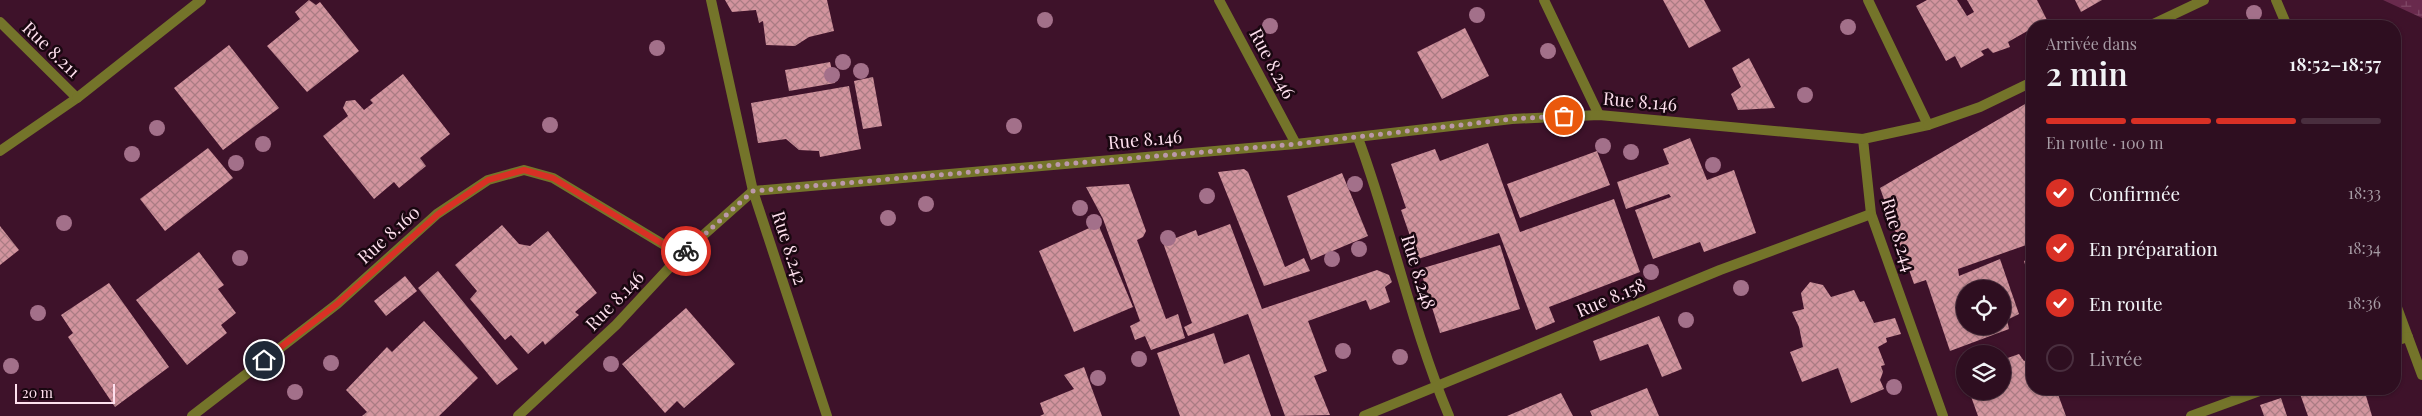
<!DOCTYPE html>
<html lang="fr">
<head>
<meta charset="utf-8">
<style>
  :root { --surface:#2e0e20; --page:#3a1c2d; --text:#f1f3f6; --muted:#a79ca5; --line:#492e3e; --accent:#d93025 }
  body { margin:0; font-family:"Playfair Display",serif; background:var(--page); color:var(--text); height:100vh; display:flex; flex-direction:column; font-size:19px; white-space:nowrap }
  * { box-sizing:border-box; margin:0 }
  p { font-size:16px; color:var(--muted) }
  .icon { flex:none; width:28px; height:28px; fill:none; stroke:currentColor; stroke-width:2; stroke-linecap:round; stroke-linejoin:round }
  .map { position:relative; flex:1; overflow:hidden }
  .drawer { position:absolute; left:2026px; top:20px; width:375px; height:375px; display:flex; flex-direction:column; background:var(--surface); border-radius:20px; box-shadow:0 1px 4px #0004,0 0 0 1px var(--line) }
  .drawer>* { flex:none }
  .fabs { position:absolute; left:1956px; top:280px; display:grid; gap:10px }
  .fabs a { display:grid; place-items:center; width:55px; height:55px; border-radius:50%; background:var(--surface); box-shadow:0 1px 4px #0004,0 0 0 1px var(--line); font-size:25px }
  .scale { position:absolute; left:15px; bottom:12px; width:100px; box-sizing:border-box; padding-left:5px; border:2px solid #fee0ee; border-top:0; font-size:14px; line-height:18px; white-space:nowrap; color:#fee0ee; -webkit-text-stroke:4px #190710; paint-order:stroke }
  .pin { position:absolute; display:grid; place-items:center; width:42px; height:42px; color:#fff; margin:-21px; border:2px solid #fff; border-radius:50%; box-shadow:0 1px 5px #0007 }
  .courier { position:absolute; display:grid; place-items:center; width:50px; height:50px; margin:-25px; border:4px solid #d93025; border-radius:50%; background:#fff; color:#222; box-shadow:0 1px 6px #0007 }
  .overview em { font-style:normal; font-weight:600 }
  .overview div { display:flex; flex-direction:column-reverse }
  .overview { display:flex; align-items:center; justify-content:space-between; height:85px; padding:0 20px }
  h1 { font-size:32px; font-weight:600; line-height:38px }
  .bar { display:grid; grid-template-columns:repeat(4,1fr); gap:8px 5px; align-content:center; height:60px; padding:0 20px }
  .bar i { height:6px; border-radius:4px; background:var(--line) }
  .bar .active { background:var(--accent) }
  .bar p { grid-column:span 4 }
  ol { padding:0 20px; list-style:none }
  li { display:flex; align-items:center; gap:15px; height:55px }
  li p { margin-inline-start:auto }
  li .icon { padding:5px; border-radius:50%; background:var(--accent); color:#fff; stroke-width:4 }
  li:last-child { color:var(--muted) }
  li i { width:28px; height:28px; border:2px solid var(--line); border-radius:50% }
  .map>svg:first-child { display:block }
  .wetland { fill:url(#wetland-marsh) }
  .building { fill:url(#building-cross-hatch); fill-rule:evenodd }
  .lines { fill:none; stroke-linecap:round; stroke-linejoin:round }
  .street { stroke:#74742a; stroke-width:10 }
  .tree { fill:#a3708a }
  .done { stroke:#bb98a9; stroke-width:5; stroke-dasharray:0 9 }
  .route { stroke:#d93025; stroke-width:6 }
  .labels { text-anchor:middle; stroke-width:5; stroke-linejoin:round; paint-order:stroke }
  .street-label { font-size:18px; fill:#fee0ee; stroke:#190710 }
</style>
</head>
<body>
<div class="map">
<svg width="2422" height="416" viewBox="0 0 2422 416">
  <defs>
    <pattern id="wetland-marsh" width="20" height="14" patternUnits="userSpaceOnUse" patternTransform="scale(1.25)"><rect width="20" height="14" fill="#692a4d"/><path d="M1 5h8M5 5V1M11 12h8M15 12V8" fill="none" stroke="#804967"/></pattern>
    <pattern id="building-cross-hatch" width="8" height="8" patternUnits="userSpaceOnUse" patternTransform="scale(1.25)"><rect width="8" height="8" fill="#d2949e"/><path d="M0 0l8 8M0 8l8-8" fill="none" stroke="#aa7c84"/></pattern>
  </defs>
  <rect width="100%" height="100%" fill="#3e122a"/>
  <path class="wetland" d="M2383,0H2422V18Z"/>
  <g class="building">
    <path d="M309,0L316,5L320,2L359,51L307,92L267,46L300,19L295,12Z"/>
    <path d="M725,0H827L834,31L809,37L795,46L766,45L763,21L759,23L756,10L732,12Z"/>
    <path d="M1663,0H1704L1721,31L1689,48Z"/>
    <path d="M1927,0H1957L1967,16L1974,12L1967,0H2037L2047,20L2008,42L2010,47L1993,53L1988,48L1981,51L1984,55L1961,68L1955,56L1946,61L1916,6Z"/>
    <path d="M2075,0H2102L2081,12Z"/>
    <path d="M1465,28L1489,76L1442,99L1417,52Z"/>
    <path d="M229,45L279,108L223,150L174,88Z"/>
    <path d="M1749,58L1775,108L1738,110L1731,94L1741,87L1732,68Z"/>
    <path d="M830,62L835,83L789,91L785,70Z"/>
    <path d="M403,74L450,134L420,158L426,166L399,188L394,182L374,199L323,136L348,116L343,108L346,101L355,100L364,110L373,103L370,100Z"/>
    <path d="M873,77L882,126L863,129L854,81Z"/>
    <path d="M849,86L861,149L820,157L819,151L799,150L786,139L758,143L751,103Z"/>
    <path d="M2032,100V243L1958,269L1959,276L2000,259L2019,314L2007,320L2009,329L1950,351L1926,280L1914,284L1880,188ZM1965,289H2002V326H1965Z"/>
    <path d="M1690,138L1707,180L1734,170L1756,233L1704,252L1700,242L1653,259L1635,210L1671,197L1669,194L1626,209L1617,182L1669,164L1663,149Z"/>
    <path d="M1488,143L1520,232L1614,199L1640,272L1549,307L1555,322L1536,330L1499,233L1418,259L1401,210L1406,208L1391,164L1435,149L1440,161Z"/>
    <path d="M208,148L233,178L165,231L140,199Z"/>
    <path d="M1597,151L1610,185L1520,218L1507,184Z"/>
    <path d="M1244,169L1248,172L1285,267L1304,258L1310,271L1264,286L1218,172Z"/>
    <path d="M1342,173L1368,236L1311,260L1287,196Z"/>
    <path d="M1129,184L1146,231L1143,237L1137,240L1166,319L1178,314L1185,338L1151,350L1145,336L1135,340L1130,326L1140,321L1103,219L1086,187Z"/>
    <path d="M1098,224L1133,307L1074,332L1039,251Z"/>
    <path d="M1230,224L1262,309L1377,270L1389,275L1392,282L1385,287L1390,302L1370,310L1366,300L1308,321L1327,371L1314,376L1330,415L1285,416L1248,314L1188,336L1184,327L1192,323L1163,243L1196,230L1198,236Z"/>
    <path d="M502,225L519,244L530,246L548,231L597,293L575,312L579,315L545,345L543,341L528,354L511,335L505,340L470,299L477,291L455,265Z"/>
    <path d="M0,226L19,250L0,265Z"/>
    <path d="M1500,245L1520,309L1440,333L1420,269Z"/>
    <path d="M199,252L224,285L218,289L236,313L221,325L227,333L187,365L136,300Z"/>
    <path d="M2032,258V288L2024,261Z"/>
    <path d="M438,271L518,369L497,385L418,288Z"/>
    <path d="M405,276L417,291L386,316L374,301Z"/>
    <path d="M1810,282L1823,285L1831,297L1854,290L1860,302L1864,301L1874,323L1895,318L1901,334L1886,338L1887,342L1878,347L1885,365L1881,366L1883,372L1880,380L1884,389L1851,403L1838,368L1802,382L1790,352L1803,347L1799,327L1792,312L1804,309L1801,293Z"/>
    <path d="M109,283L169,367L115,407L68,337L73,333L61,315Z"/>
    <path d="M686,308L735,364L684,408L677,401L665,413L622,364Z"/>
    <path d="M1659,316L1682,369L1662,377L1648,344L1600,361L1593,341Z"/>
    <path d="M424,321L478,378L439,416H362L367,412L346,390L387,347L392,352Z"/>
    <path d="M1214,333L1224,364L1249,354L1271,416H1180L1157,353Z"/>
    <path d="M2019,354L2024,361L2032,358V389H2056L2066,416H1978L1969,391H2002V360Z"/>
    <path d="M1084,367L1102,416H1040L1044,414L1040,403L1074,389L1064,375Z"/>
    <path d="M1647,388L1659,416H1592L1590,411Z"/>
    <path d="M2304,389H2364L2372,416H2308L2299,391Z"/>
    <path d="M1561,393L1573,416H1507Z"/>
    <path d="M2281,398L2287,416H2264L2260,405Z"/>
  </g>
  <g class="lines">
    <g class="street">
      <path d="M711,0L753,191L827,416"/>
      <path d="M1219,0L1296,144"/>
      <path d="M1544,0L1599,115"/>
      <path d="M1868,0L1928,125L1863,139L1871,214L1943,416"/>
      <path d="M2276,0L2287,26"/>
      <path d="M0,22L77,98L0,151"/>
      <path d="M2149,26L2204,0"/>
      <path d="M77,98L201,0"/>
      <path d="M1928,125L1980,107L2032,82"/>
      <path d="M1358,138C1392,229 1411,326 1449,416"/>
      <path d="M2395,302L2422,375"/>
      <path d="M2395,341L2408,337"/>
      <path d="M192,416L337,304L437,214L488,180L524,170L553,178L681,255"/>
      <path d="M518,416L616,325L681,255L753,191L1296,144L1512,119L1599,115L1863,139"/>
      <path d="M1364,416L1720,270L1871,214"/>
      <path d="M2191,416L2265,389"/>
    </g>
  </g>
  <g class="tree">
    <circle cx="2254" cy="13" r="8"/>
    <circle cx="1477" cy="15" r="8"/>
    <circle cx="1045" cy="20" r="8"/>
    <circle cx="1270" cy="26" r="8"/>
    <circle cx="1848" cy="27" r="8"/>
    <circle cx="657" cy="48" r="8"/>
    <circle cx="1548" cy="51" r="8"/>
    <circle cx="843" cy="62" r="8"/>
    <circle cx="861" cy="71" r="8"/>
    <circle cx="832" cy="75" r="8"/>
    <circle cx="1805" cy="95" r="8"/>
    <circle cx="550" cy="125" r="8"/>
    <circle cx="1014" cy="126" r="8"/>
    <circle cx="157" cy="128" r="8"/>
    <circle cx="263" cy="144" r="8"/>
    <circle cx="1603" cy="146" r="8"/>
    <circle cx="1631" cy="152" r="8"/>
    <circle cx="132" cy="154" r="8"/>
    <circle cx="236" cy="163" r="8"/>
    <circle cx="1713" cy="165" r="8"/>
    <circle cx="1355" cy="184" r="8"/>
    <circle cx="1207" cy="196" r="8"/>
    <circle cx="926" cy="204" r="8"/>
    <circle cx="1080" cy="208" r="8"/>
    <circle cx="888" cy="218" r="8"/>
    <circle cx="1094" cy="222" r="8"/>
    <circle cx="64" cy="223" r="8"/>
    <circle cx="1168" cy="238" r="8"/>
    <circle cx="1359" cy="249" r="8"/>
    <circle cx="240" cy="258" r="8"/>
    <circle cx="1332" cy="259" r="8"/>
    <circle cx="1651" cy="272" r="8"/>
    <circle cx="1741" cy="288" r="8"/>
    <circle cx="38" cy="313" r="8"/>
    <circle cx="1686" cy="320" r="8"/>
    <circle cx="1343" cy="351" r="8"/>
    <circle cx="1400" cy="357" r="8"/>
    <circle cx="1139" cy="359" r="8"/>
    <circle cx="331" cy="363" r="8"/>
    <circle cx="611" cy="364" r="8"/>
    <circle cx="11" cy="366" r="8"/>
    <circle cx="1098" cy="378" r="8"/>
    <circle cx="1894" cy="387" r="8"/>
    <circle cx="295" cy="392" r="8"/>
  </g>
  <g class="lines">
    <path class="done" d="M686,251L753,191L1296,144L1512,119L1564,116"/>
    <path class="route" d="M264,360L337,304L438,214L488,180L524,170L553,178L681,255L686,251"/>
  </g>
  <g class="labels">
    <g class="street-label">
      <text transform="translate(51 50) rotate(44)" y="6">Rue 8.211</text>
      <text transform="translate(1272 64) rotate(62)" y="6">Rue 8.246</text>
      <text transform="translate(1640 102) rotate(5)" y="6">Rue 8.146</text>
      <text transform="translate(1145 140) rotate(-5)" y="6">Rue 8.146</text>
      <text transform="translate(389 235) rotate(-42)" y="6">Rue 8.160</text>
      <text transform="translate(1898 235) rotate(73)" y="6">Rue 8.244</text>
      <text transform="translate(789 248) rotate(72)" y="6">Rue 8.242</text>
      <text transform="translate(1418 272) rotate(73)" y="6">Rue 8.248</text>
      <text transform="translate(1611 298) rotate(-23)" y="6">Rue 8.158</text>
      <text transform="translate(615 301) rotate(-46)" y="6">Rue 8.146</text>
    </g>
  </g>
</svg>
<div class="fabs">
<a><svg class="icon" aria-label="locate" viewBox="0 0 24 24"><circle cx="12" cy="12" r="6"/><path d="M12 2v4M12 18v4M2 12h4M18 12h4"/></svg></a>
<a><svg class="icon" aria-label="layers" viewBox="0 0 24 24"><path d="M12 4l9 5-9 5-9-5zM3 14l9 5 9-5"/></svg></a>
</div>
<div class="scale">20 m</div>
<div class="pin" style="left:1564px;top:116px;background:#ea580c"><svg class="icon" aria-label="bag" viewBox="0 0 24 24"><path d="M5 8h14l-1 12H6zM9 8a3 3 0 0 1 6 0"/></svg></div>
<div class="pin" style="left:264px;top:360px;background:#1f2937"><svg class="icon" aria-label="home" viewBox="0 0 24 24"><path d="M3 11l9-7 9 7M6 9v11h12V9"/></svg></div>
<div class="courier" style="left:686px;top:251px"><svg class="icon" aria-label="bike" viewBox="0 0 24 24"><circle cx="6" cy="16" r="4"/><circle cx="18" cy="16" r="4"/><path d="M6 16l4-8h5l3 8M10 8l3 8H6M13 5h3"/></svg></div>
<section class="drawer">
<div class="overview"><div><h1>2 min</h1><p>Arrivée dans</p></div><em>18:52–18:57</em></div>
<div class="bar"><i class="active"></i><i class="active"></i><i class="active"></i><i></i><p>En route · 100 m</p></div>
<ol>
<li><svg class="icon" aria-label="check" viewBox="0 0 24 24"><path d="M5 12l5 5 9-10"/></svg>Confirmée<p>18:33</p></li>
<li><svg class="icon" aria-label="check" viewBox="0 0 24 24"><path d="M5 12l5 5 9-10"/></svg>En préparation<p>18:34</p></li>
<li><svg class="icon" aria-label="check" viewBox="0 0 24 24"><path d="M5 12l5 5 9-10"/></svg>En route<p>18:36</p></li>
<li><i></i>Livrée</li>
</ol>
</section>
</div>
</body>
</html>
